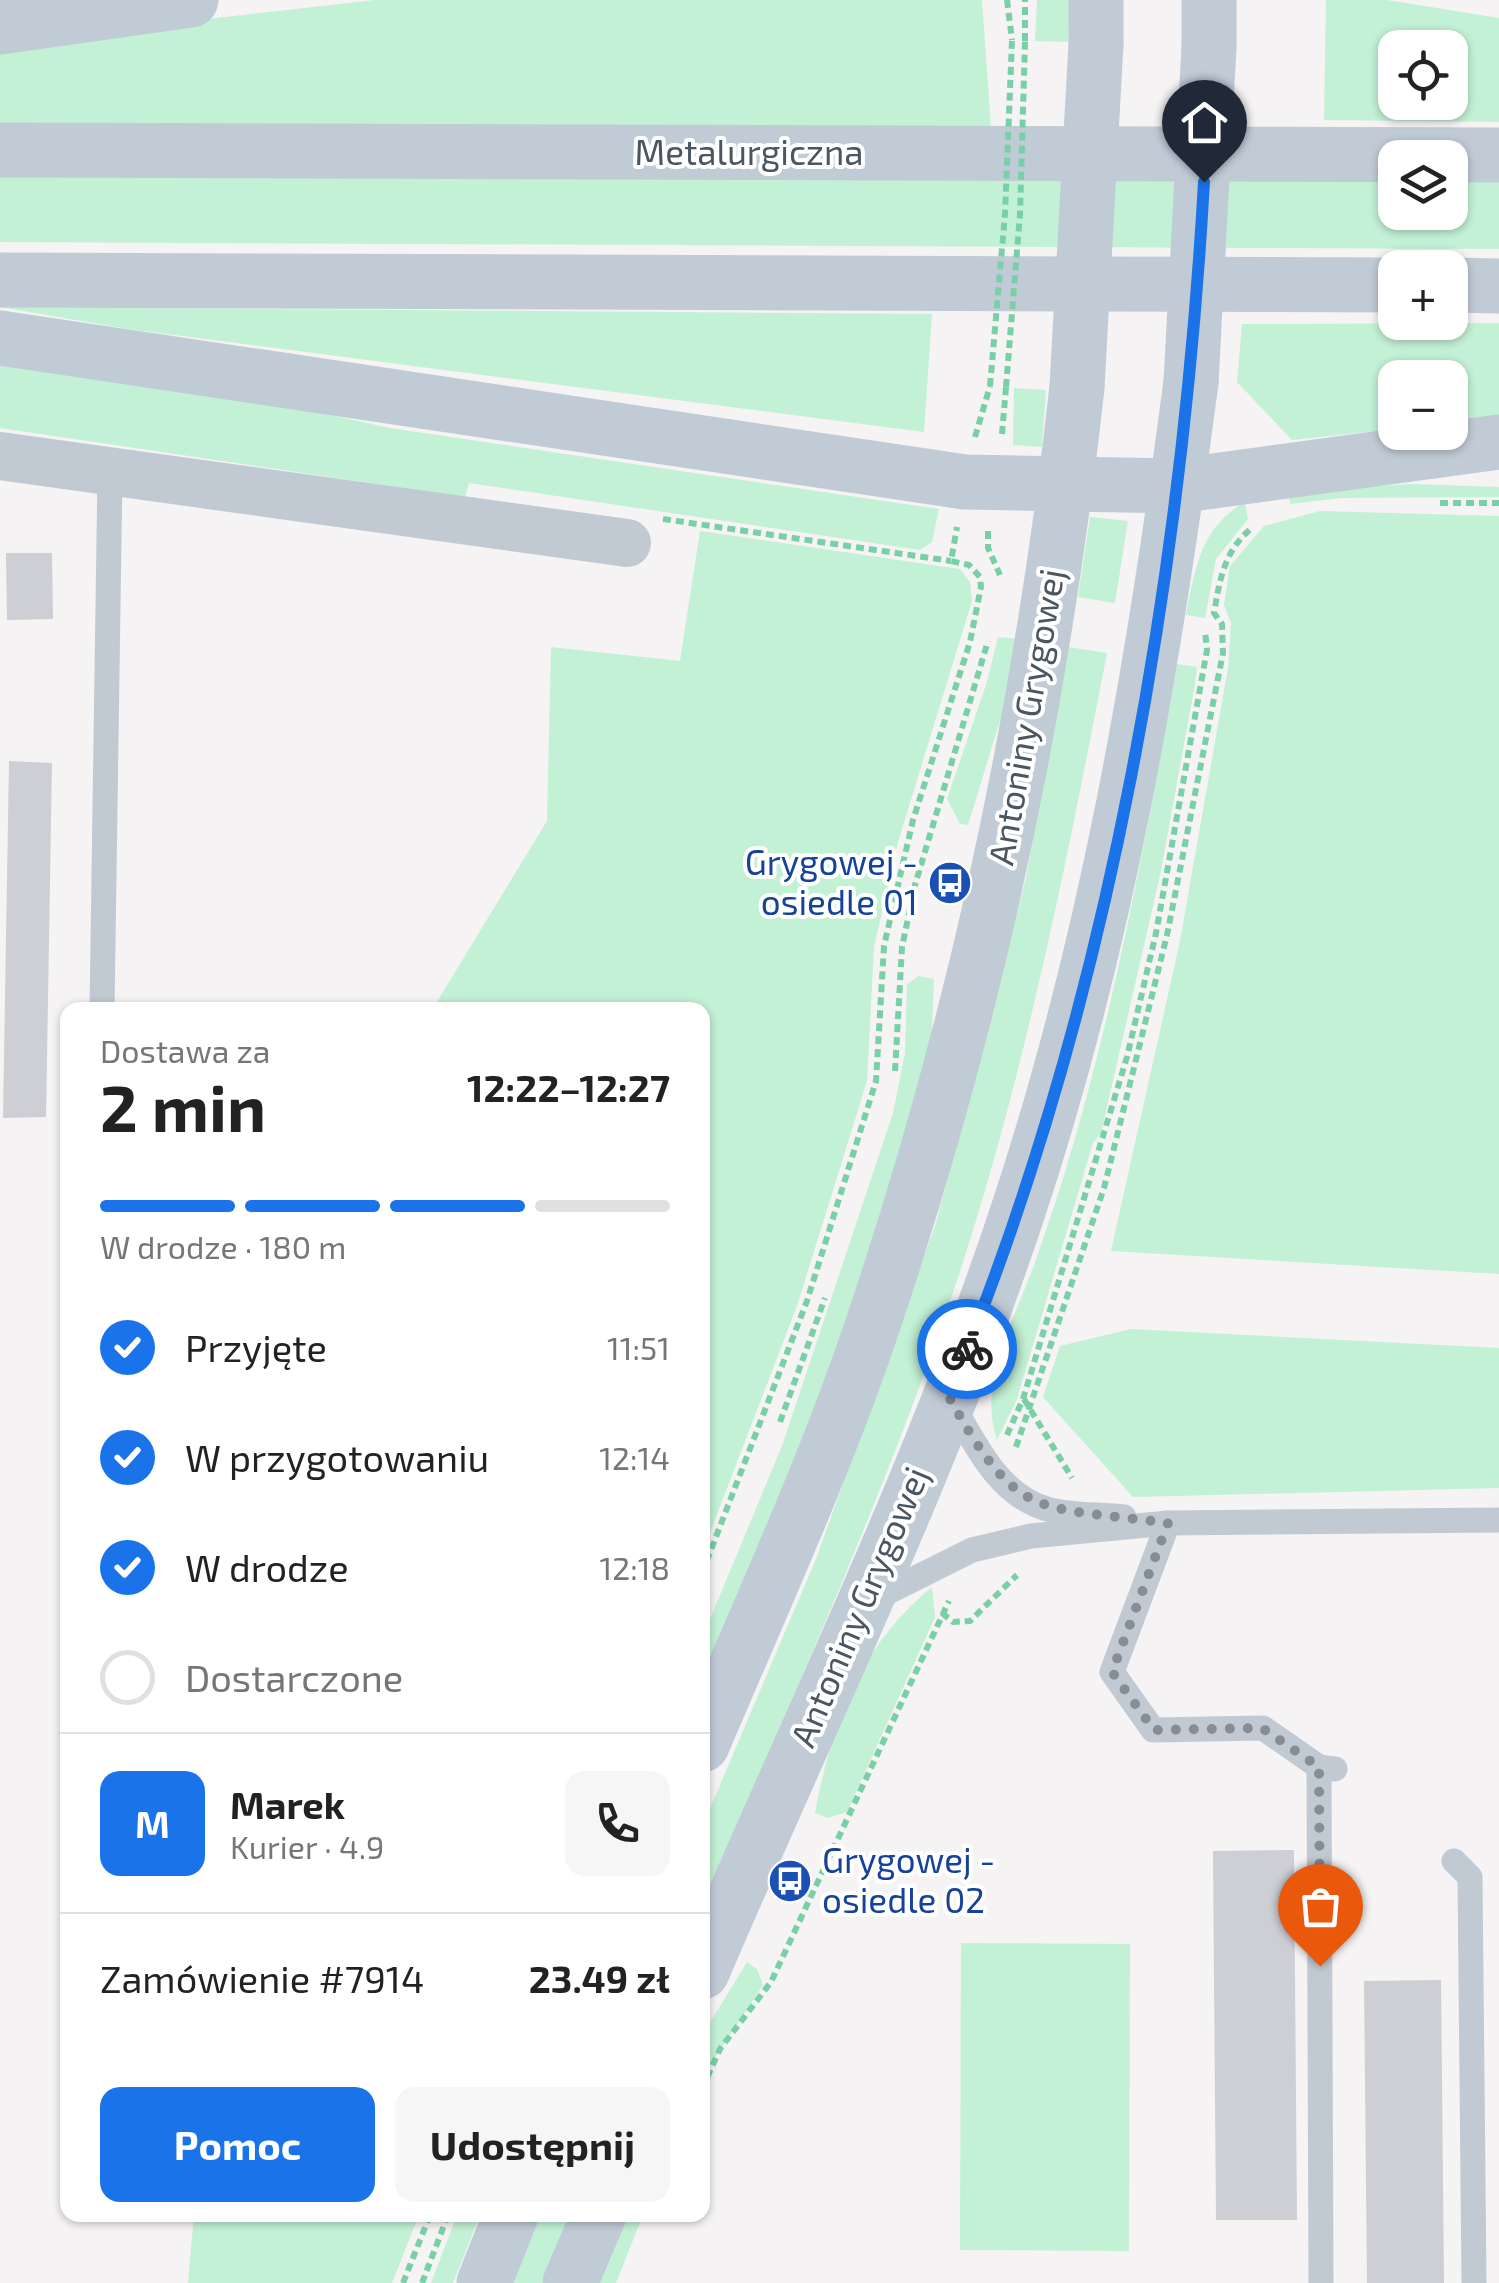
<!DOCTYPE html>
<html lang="pl">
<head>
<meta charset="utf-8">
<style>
  :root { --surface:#fff; --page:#f6f6f6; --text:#222; --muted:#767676; --line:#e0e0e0; --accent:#1a73e8 }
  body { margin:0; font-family:"Exo 2",sans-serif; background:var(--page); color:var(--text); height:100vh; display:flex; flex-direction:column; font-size:38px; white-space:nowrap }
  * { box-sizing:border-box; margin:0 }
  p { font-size:32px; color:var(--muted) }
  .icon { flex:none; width:55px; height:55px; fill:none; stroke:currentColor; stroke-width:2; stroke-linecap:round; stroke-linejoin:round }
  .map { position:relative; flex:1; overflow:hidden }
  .sheet { position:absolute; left:60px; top:1002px; width:650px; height:1220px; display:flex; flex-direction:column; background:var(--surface); border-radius:20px; box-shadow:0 2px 8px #0004 }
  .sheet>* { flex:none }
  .buttons { position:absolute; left:1378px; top:30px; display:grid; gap:20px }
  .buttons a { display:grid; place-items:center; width:90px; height:90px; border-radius:20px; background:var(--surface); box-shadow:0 2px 8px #0004; font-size:50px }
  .pin { position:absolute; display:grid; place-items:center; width:85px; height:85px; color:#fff; margin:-102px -42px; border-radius:50% 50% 50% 0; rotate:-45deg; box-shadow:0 0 10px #0007 }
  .pin .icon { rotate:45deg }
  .courier { position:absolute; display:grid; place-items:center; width:100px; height:100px; margin:-50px; border:8px solid #1a73e8; border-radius:50%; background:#fff; color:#222; box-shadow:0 2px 12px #0007 }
  .summary em { font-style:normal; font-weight:700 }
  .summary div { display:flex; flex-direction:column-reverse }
  .summary { display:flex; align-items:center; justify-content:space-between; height:170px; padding:0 40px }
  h1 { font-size:65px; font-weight:700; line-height:75px }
  .bar { display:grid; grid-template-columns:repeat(4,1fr); gap:15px 10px; align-content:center; height:120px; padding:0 40px }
  .bar i { height:12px; border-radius:8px; background:var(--line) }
  .bar .on { background:var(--accent) }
  .bar p { grid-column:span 4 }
  .line { display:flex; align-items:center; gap:25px; padding:0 40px; border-top:2px solid var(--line) }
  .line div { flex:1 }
  .round { display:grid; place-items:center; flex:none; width:105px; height:105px; border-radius:20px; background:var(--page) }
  ol { padding:0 40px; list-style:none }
  li { display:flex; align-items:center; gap:30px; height:110px }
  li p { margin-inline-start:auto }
  li .icon { padding:10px; border-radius:50%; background:var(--accent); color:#fff; stroke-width:4 }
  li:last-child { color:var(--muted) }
  li i { width:55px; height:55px; border:5px solid var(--line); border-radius:50% }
  .cta { display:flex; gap:20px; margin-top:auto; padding:20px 40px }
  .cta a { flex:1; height:115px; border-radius:20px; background:var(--accent); color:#fff; font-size:40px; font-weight:700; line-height:115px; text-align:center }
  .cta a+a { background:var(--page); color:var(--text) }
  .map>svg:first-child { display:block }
  .green { fill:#c3f1d5; fill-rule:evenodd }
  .building { fill:#cdcfd5 }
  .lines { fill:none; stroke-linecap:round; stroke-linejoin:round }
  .path { stroke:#7ad0a6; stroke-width:6; stroke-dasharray:8 5; stroke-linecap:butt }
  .lane { stroke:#c1cad2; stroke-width:25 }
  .street { stroke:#c1cad2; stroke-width:48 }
  .secondary { stroke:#c1cbd6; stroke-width:55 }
  .path-bridge { stroke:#7ad0a6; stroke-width:6; stroke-dasharray:8 5; stroke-linecap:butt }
  .secondary-bridge { stroke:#c1cbd6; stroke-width:55 }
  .done { stroke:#868d94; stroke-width:10; stroke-dasharray:0 18 }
  .route { stroke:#1a73e8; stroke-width:12 }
  .labels { text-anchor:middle; stroke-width:8; stroke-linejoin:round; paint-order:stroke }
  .street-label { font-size:35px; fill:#4a5661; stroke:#fff }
  .transit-label { font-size:35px; fill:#164399; stroke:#fff; text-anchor:end }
</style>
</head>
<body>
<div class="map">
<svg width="1499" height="2283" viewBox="0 0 1499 2283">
  <rect width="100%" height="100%" fill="#f5f3f3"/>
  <g class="green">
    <path d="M375,0H982L991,128L0,123V49L146,26Z"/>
    <path d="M1037,0H1070L1068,42L1035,41Z"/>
    <path d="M1326,0H1387L1499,18V122L1324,120ZM1395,48H1450V102H1395Z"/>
    <path d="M0,173L1395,177V212H1450V177H1499V249L0,242Z"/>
    <path d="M0,307L932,314L924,432L128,329Z"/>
    <path d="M1499,323V418L1450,423V378H1395V429L1292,440L1237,382L1242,324Z"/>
    <path d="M0,351L137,372L390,428L939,509L932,542L920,550L469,483L465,497L0,428Z"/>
    <path d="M1014,388L1046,390L1042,447L1013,445Z"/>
    <path d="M1411,484L1499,487V497L1342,498L1290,504L1288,492Z"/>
    <path d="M1245,502L1248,519L1216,559L1205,618L1186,615C1195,568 1201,527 1245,502Z"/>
    <path d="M1320,511L1499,516V1274L1111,1251L1180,941L1228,668L1231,623L1224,605L1230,566L1264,526Z"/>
    <path d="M1090,517L1128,521L1115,603L1078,597Z"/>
    <path d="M700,531L960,569L970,582L972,601L898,842L874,947L867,1081L797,1306L703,1551L702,1010H432L547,821L551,647L680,661Z"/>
    <path d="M998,637L1019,639L1014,675L968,825L960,824L947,799L987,682Z"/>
    <path d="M1068,647L1107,653C1063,882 1017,1113 939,1333C870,1528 784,1716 703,1905V1825L816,1559L936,1223L1026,878Z"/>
    <path d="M1177,664L1197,667L1195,684L1161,871L1101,1133L1093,1143L1017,1399L997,1440C977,1383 1015,1318 1034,1265C1104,1072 1141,865 1177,664Z"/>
    <path d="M919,976L934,979L931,1055L863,1285L703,1693V1636L782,1446L893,1113L905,1053L907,984Z"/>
    <path d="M1131,1329L1499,1348V1488L1133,1497L1043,1397L1060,1346Z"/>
    <path d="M932,1587L935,1617L847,1812L827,1818L815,1813C832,1723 859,1647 932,1587Z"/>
    <path d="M961,1943L1130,1944L1129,2251L960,2250Z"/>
    <path d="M747,1962L757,1969L763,1985L703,2076V2034Z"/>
    <path d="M194,2215H419L392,2283H188Z"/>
    <path d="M457,2215H480L453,2283H431Z"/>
    <path d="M536,2215H571L542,2283H508Z"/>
    <path d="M620,2215H643L616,2283H592Z"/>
  </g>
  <g class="building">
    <path d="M6,553H52L53,619L7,620Z"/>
    <path d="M9,761L52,763L46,1117L3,1118Z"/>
    <path d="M1294,1850L1297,2220H1216L1213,1851Z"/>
    <path d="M1441,1980L1444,2283H1367L1364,1981Z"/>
  </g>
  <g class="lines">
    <g class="path">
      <path d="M1007,0L1012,40"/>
      <path d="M1025,41V0"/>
      <path d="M1002,434L1006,387"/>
      <path d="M975,437L990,386"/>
      <path d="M1440,503H1499"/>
      <path d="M663,519L951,561"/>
      <path d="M988,531V548L1000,575"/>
      <path d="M895,1071L902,947L915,885L988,641"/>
      <path d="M1024,1399L1072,1478"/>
      <path d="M780,1422L825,1298"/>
      <path d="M1007,1435L1023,1399L1127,1057L1156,933L1207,650L1205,631"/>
      <path d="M1016,1447L1104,1188L1167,935L1223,653L1222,624L1214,613C1220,579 1224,550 1253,527"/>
      <path d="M702,1573L807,1301L876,1081L884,946L913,820L970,642L981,587L980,577L969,565L951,561L957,527"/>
      <path d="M942,1613L953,1622L970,1621L1017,1575"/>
      <path d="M702,2089L720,2049L771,1982L949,1601"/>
      <path d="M403,2283L430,2215"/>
      <path d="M422,2283L448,2215"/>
    </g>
    <g class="lane">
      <path d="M102,1010L110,471"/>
      <path d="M951,1402C974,1442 998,1495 1047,1509C1070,1516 1100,1514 1124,1517"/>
      <path d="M1168,1523L1112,1672L1153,1730L1263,1728L1319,1767"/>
      <path d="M878,1597L972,1550L1031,1536L1168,1523L1499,1520"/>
      <path d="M1454,1861L1470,1877L1474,2283"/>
      <path d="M1321,2283L1319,1767L1335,1769"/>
    </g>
    <path class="street" d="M0,456L627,543"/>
    <g class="secondary">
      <path d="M1209,0V47"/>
      <path d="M0,27L191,0"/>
      <path d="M1096,44V0"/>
      <path d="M0,150L1499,155"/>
      <path d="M0,280L1395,285"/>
      <path d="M1450,285L1499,286"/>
      <path d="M0,338L965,482L1177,486L1499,442"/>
      <path d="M702,1745C761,1606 825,1467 873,1324C976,1019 1042,707 1077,387"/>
      <path d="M702,1972C809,1722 929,1477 1015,1220C1106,950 1154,664 1191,382"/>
      <path d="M484,2283L511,2215"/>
      <path d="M570,2283L599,2215"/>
    </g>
    <g class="path-bridge">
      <path d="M990,386L1005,214L1012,40"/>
      <path d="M1006,387L1020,214L1025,41"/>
    </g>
    <g class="secondary-bridge">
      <path d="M1191,382L1209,47"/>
      <path d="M1077,387L1096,44"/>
    </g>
  </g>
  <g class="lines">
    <path class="done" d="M967,1349L949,1397C1019,1523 1035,1505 1168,1523L1112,1672L1154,1730L1262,1728L1319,1767L1320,1966"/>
    <path class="route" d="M967,1349C1111,987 1182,571 1204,182"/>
  </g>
  <defs>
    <g id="bus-disc" transform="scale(2.25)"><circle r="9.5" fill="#1a4fb4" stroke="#fff"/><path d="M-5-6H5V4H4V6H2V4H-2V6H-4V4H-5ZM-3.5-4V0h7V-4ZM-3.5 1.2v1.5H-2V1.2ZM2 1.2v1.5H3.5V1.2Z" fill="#fff"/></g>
  </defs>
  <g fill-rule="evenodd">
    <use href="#bus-disc" x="950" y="883"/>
    <use href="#bus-disc" x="790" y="1881"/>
  </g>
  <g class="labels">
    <g class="street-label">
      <text x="749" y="165">Metalurgiczna</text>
      <text transform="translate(1027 717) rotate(-80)" y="12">Antoniny Grygowej</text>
      <text transform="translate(860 1607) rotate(-67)" y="12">Antoniny Grygowej</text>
    </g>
    <g class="transit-label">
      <text x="918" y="875">Grygowej -<tspan x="918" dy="40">osiedle 01</tspan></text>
      <text x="822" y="1873" text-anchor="start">Grygowej -<tspan x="822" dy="40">osiedle 02</tspan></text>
    </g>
  </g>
</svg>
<div class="buttons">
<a><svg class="icon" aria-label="locate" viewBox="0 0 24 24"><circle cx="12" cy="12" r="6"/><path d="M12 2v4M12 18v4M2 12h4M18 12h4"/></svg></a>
<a><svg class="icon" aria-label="layers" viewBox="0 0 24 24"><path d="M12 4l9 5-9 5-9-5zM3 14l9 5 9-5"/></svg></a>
<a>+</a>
<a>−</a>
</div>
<div class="pin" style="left:1320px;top:1966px;background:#ea580c"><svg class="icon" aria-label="bag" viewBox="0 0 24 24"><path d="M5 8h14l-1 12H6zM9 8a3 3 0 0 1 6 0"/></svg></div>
<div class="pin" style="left:1204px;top:182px;background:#1f2937"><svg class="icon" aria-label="home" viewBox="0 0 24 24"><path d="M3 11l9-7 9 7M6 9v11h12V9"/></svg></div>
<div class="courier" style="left:967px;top:1349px"><svg class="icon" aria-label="bike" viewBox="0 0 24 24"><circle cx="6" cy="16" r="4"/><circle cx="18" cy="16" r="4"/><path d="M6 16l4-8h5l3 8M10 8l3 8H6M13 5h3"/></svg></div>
<section class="sheet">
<div class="summary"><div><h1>2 min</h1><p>Dostawa za</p></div><em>12:22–12:27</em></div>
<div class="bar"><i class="on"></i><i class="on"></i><i class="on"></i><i></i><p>W drodze · 180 m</p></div>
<ol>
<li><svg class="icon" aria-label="check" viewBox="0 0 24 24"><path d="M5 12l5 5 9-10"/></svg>Przyjęte<p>11:51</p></li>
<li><svg class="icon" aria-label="check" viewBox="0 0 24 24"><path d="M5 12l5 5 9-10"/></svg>W przygotowaniu<p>12:14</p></li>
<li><svg class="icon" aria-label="check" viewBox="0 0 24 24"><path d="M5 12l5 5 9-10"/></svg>W drodze<p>12:18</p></li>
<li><i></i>Dostarczone</li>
</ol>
<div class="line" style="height:180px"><b class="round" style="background:var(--accent);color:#fff">M</b><div><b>Marek</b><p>Kurier · 4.9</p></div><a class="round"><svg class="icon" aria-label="phone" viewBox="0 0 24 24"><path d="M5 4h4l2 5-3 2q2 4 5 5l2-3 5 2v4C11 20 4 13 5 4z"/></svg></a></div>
<div class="line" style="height:130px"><div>Zamówienie #7914</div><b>23.49 zł</b></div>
<div class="cta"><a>Pomoc</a><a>Udostępnij</a></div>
</section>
</div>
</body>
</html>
